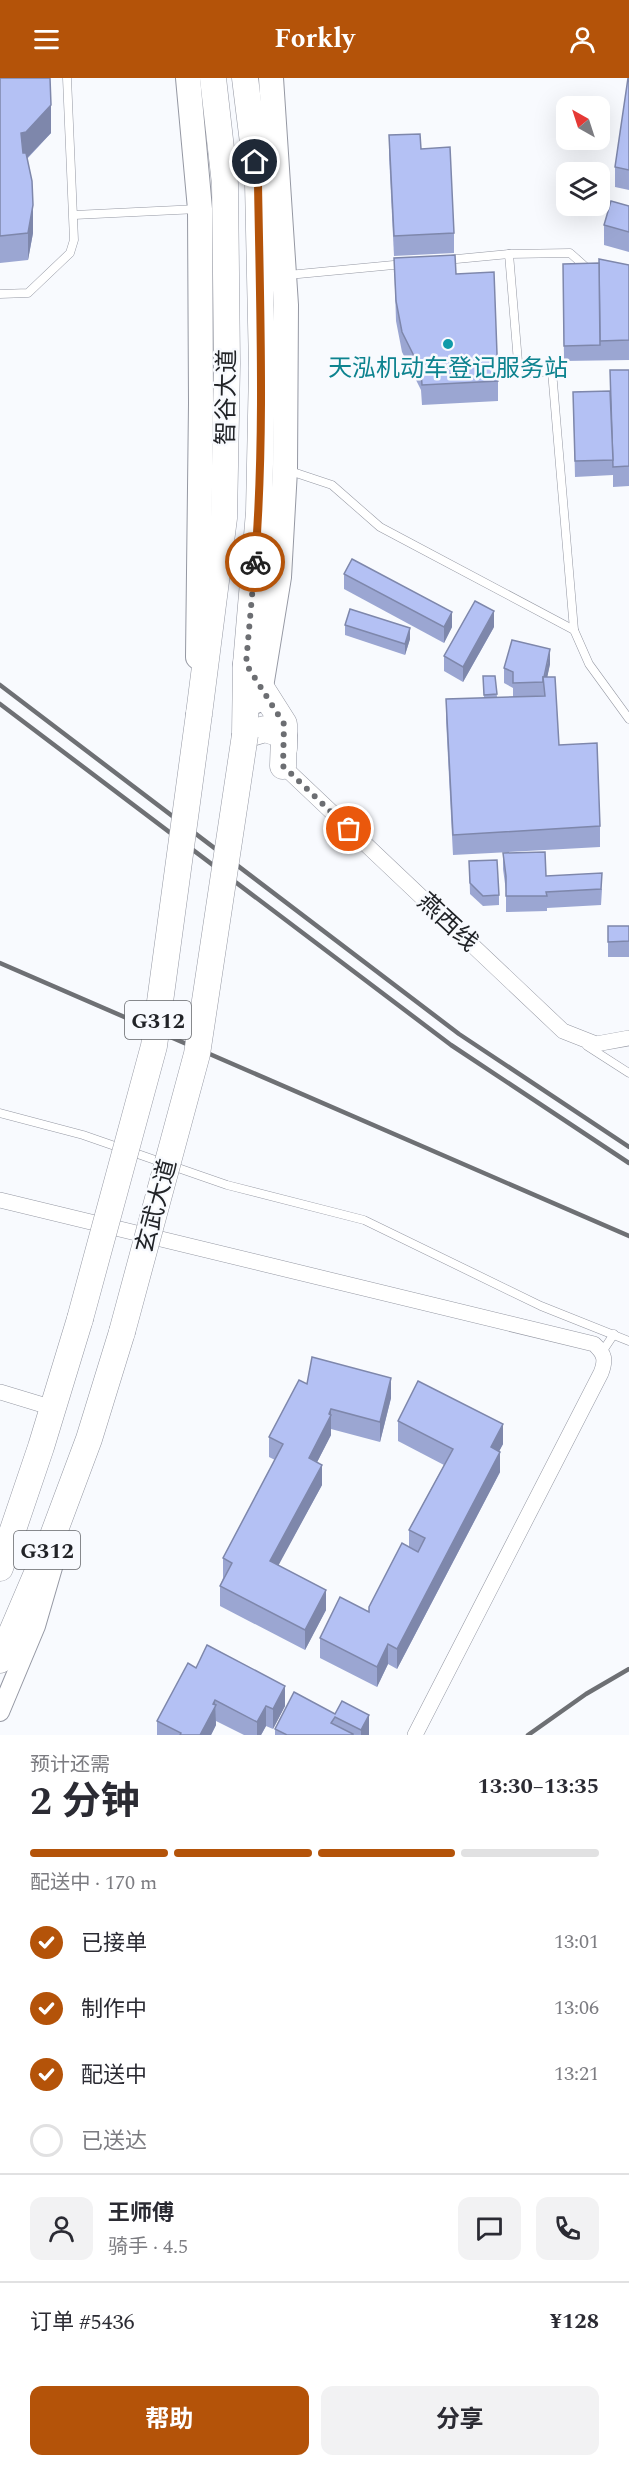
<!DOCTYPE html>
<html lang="zh">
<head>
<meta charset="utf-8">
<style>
  :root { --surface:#fff; --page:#f2f2f3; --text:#2b2b33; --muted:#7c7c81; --line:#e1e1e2; --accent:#b45309 }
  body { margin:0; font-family:Spectral,"Noto Sans SC",serif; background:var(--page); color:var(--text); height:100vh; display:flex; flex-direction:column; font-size:22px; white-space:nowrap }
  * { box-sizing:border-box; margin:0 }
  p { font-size:20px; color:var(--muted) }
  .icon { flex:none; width:33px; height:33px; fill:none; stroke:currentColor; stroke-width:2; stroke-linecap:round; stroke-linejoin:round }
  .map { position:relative; height:1657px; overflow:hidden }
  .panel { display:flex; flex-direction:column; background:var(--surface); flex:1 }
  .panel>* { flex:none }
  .needle { width:39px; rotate:321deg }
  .controls { position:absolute; left:556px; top:18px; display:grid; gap:12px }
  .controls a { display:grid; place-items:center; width:54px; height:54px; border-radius:12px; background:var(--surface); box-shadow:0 6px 24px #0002; font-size:30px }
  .pin { position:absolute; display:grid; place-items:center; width:51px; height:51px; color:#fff; margin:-26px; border:3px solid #fff; border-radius:50%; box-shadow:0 2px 6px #0007 }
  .courier { position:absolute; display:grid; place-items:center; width:60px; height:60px; margin:-30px; border:4px solid #b45309; border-radius:50%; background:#fff; color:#222; box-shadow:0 2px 8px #0007 }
  .head em { font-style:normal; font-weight:700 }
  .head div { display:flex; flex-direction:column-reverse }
  .head { display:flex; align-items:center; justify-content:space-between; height:102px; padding:0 30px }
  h1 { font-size:39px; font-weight:700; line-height:45px }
  .bar { display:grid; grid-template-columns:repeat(4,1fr); gap:9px 6px; align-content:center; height:72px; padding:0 30px }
  .bar i { height:8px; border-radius:4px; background:var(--line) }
  .bar .current { background:var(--accent) }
  .bar p { grid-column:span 4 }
  .line { display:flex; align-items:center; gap:15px; padding:0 30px; border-top:2px solid var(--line) }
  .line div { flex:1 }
  .round { display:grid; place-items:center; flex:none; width:63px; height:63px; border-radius:12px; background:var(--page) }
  ol { padding:0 30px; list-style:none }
  li { display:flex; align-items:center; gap:18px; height:66px }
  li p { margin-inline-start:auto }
  li .icon { padding:6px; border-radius:50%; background:var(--accent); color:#fff; stroke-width:4 }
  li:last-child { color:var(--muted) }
  li i { width:33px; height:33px; border:3px solid var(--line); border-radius:50% }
  .button { display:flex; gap:12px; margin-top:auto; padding:12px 30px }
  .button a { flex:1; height:69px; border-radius:12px; background:var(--accent); color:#fff; font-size:24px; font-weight:700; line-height:69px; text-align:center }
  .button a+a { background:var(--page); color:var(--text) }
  header { display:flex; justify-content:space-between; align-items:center; height:78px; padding:0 30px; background:var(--accent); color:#fff; font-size:27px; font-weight:700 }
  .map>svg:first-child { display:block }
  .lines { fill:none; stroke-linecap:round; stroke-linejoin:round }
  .service-casing { stroke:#9598a3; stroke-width:9 }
  .minor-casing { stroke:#9598a3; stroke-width:16 }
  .tertiary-casing { stroke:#9598a3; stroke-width:20 }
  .primary-casing { stroke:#9598a3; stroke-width:26 }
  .trunk-casing { stroke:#9598a3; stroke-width:27 }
  .service { stroke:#fff; stroke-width:8 }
  .minor { stroke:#fff; stroke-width:15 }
  .tertiary { stroke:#fff; stroke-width:18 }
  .primary { stroke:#fff; stroke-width:24 }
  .trunk { stroke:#fff; stroke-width:26 }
  .rail { stroke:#6e7074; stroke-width:4.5 }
  .trunk-bridge-casing { stroke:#9598a3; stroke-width:27; stroke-linecap:butt }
  .trunk-bridge { stroke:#fff; stroke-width:26 }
  .wall { fill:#9ba6d2 }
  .shaded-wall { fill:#7e87ab }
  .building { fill:#b4c1f4; stroke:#7e87ab; stroke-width:1.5 }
  .done { stroke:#6c6e72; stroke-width:6; stroke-dasharray:0 10.8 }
  .route { stroke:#b45309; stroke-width:8 }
  .culture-dot { fill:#0f9aa8; stroke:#f8fafe; stroke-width:2 }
  .labels { text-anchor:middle; stroke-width:5; stroke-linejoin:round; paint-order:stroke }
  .shield { fill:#f8fafe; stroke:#626468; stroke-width:1.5 }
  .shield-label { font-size:22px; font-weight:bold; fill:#212327 }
  .culture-label { font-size:24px; fill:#0d838f; stroke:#f8fafe }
  .street-label { font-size:24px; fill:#212327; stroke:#f8fafe }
</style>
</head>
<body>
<header><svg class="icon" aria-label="menu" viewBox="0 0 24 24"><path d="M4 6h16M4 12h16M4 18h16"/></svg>Forkly<svg class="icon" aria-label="person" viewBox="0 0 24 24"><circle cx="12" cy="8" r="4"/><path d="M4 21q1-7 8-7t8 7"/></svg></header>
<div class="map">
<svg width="629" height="1657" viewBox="0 0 629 1657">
  <rect width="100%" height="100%" fill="#f8fafe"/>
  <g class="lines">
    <g class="service-casing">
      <g id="service">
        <path d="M74,137L198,131"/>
        <path d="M509,176L570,175L588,191"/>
        <path d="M446,182L509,176L519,296L552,293L574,552"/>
        <path d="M288,197L404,186"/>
        <path d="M0,216L28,215L70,175L74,162L67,0"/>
        <path d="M290,393L332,407L380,449L574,552L589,586L629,641"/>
        <path d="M587,968L629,995"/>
        <path d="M0,1035L83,1057L227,1107L364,1142L541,1228L629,1263"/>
        <path d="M602,1274L614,1256"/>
      </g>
    </g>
    <g class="minor-casing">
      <g id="minor">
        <path d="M283,688L563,953L596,966L629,960"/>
        <path d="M0,1122L594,1266C605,1276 606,1282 601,1295L415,1657"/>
        <path d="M0,1314L53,1330"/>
      </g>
    </g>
    <g class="tertiary-casing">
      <path id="tertiary" d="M0,1634L36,1548L59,1469"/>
    </g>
    <g class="primary-casing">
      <g id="primary">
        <path d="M188,0L200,131L201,325L198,579"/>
        <path d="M256,623L261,609L279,499L285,392L286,227L271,0"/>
      </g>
    </g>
    <g class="trunk-casing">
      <g id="trunk">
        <path d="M245,0L258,105L262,290L259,434L246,586L245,657L265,651L284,657L283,688"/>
        <path d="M246,586L284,646V670"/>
        <path d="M199,636L224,440L227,285L225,106L213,0"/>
        <path d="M0,1490L41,1369L80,1241"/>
        <path d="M0,1582L52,1460L89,1361L122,1254"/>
      </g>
    </g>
    <use href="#service" class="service"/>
    <use href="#minor" class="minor"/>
    <use href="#tertiary" class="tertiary"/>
    <use href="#primary" class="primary"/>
    <use href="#trunk" class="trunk"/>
    <g class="rail">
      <path d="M0,607L459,956L629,1069"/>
      <path d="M0,626L451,967L629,1085"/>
      <path d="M0,885L629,1158"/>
      <path d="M528,1657L586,1616L629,1591"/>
    </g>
    <g class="trunk-bridge-casing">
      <g id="trunk-bridge">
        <path d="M80,1241L154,968L199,636"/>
        <path d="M122,1254L197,976L245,657"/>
      </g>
    </g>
    <use href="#trunk-bridge" class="trunk-bridge"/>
  </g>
  <g class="wall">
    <path d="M0,0L51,55L27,81L33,155L28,182L0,185Z"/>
    <path d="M629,0V112L615,109V89Z"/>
    <path d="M389,57L454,155V175L394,178L389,77Z"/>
    <path d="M629,128V174L604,167V147Z"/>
    <path d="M394,180L456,196L498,303V323L422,327L421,312L402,274L396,243Z"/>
    <path d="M563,186L629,187V282L564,283Z"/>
    <path d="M610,292H629V408L613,409V397L575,399L573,314L610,313Z"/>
    <path d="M344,496L452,549L444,565L344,511Z"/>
    <path d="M345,547L410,561L405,577L345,557Z"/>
    <path d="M494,549L463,604L444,593V578Z"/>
    <path d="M550,586L547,599L559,667L600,748V769L453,777L446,641V621L484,620L483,598H495L497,619H513V610L504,605V590Z"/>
    <path d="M503,775L546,798L602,811L601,827L547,830V833L506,834V813L503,791Z"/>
    <path d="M469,783L499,817V827L483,828L470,816Z"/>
    <rect x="608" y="848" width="21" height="31"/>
    <path d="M307,1306L391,1320L380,1364L331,1351V1357L317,1384L322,1407L278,1487L326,1532L305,1572L220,1528V1508L223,1500V1480L275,1382L269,1379V1359Z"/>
    <path d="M398,1343L503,1366L499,1373L500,1394L397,1591L388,1586L377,1609L320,1580V1560L369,1534L409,1469V1452L444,1387L398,1363Z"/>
    <path d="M196,1590L285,1628L273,1651L266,1648L261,1657H244L216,1643V1647L211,1657H157V1643Z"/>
    <path d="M335,1636L369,1637V1657H275V1651Z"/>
  </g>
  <g class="shaded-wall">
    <path d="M51,27V55L26,81L21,83V55Z"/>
    <path d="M33,127V155L28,182V155Z"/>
    <path d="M494,533V549L463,604V589Z"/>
    <path d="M452,534V549L444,565V549Z"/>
    <path d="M410,550V561L405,577V566Z"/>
    <path d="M550,571V586L544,615V603Z"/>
    <path d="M391,1300V1320L380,1364V1344Z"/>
    <path d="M331,1331V1357L309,1400V1380Z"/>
    <path d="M503,1346V1366L491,1389V1369Z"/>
    <path d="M500,1374V1394L397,1591V1571Z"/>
    <path d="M322,1387V1407L270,1503V1483Z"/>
    <path d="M326,1512V1532L305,1572V1552Z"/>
    <path d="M388,1566V1586L377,1609V1589Z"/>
    <path d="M285,1608V1628L273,1651V1631Z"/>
    <path d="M215,1622L216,1647L211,1657H200Z"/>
    <path d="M266,1628V1648L261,1657H257V1644Z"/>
    <path d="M369,1637V1657H361V1652Z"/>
  </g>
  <g class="building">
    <path d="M0,0H50L51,27L26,54L21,55L23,75H26L32,103L33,127L28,155L0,158Z"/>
    <path d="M628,0H629V92L615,89Z"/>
    <path d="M420,56L421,71L450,69L454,155L394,158L389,57Z"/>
    <path d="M611,123L629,128V154L604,147Z"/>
    <path d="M455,177L456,196L494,194L498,303L422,307L421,292L402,254L396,223L394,180Z"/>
    <path d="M599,181L629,187V262L600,263Z"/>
    <path d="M599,185L600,267L564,268L563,186Z"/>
    <path d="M610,292H629V388L613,389Z"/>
    <path d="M610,313L613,382L575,383L573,314Z"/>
    <path d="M352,481L452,534L444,549L344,496Z"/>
    <path d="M475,523L494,533L463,589L444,578Z"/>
    <path d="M350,531L410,550L405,566L345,547Z"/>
    <path d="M512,562L550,571L544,599H543V604L513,605V594L504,590Z"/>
    <path d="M483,598H495L497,616L484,617Z"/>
    <path d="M543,599H555L559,667L597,665L600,748L453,757L446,621L545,618Z"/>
    <path d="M545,774L546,798L602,795L601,811L546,814L547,818H506V798L503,775Z"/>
    <path d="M497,782L499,817L483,818L470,805L469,783Z"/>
    <path d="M608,848H629V863L608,864Z"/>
    <path d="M312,1279L391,1300L380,1344L331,1331L329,1336L331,1337L309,1380L322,1387L270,1483L326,1512L305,1552L220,1508L232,1485L223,1480L283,1366L269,1359L299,1302L307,1306Z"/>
    <path d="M418,1303L503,1346L491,1369L500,1374L397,1571L388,1566L377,1589L320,1560L340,1519L369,1534V1529L402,1465L418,1474L425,1460L409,1452L453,1371L398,1343Z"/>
    <path d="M207,1567L285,1608L273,1631L266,1628L257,1644L215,1622L213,1626L216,1627L200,1657H180L181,1655L157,1643L188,1585L196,1590Z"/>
    <path d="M294,1614L335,1636L342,1623L369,1637L361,1652L335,1639L331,1645L353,1656V1657H287L275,1651Z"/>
  </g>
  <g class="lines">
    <path class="done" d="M255,484L246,586L284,646L283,688L349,751"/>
    <path class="route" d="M255,484C265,358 260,231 258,105L255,84"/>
  </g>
  <circle class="culture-dot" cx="448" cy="266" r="6"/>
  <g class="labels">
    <g class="shield">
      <rect x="125" y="923" width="66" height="38" rx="4.5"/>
      <rect x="14" y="1453" width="66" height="38" rx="4.5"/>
    </g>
    <g class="shield-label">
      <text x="158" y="950">G312</text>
      <text x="47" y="1480">G312</text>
    </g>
    <g class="culture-label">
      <text x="448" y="298">天泓机动车登记服务站</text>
    </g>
    <g class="street-label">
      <text transform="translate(226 319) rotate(-89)" y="8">智谷大道</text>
      <text transform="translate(448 844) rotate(43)" y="8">燕西线</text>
      <text transform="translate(156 1128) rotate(-75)" y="8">玄武大道</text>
    </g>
  </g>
</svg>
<div class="controls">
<a><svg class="needle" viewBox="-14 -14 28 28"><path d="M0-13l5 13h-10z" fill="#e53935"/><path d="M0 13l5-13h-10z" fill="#7c7c81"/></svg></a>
<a><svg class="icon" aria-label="layers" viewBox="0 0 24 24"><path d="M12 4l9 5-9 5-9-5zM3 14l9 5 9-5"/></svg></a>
</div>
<div class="pin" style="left:349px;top:751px;background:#ea580c"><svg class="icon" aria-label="bag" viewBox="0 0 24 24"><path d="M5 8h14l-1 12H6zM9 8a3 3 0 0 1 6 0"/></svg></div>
<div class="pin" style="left:255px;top:84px;background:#1f2937"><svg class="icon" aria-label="home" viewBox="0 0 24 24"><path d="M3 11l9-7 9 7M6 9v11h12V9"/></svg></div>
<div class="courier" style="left:255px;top:484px"><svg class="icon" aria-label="bike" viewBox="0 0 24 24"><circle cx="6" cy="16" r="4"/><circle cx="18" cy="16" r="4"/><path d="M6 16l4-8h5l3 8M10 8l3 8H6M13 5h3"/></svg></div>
</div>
<section class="panel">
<div class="head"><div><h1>2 分钟</h1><p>预计还需</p></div><em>13:30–13:35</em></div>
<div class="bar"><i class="current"></i><i class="current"></i><i class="current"></i><i></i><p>配送中 · 170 m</p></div>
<ol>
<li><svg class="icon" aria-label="check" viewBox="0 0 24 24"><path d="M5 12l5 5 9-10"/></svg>已接单<p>13:01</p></li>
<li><svg class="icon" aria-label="check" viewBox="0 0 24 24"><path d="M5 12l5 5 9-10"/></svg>制作中<p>13:06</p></li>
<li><svg class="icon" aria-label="check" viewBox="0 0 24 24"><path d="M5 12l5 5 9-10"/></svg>配送中<p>13:21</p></li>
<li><i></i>已送达</li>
</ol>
<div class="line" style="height:108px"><a class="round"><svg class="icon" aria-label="person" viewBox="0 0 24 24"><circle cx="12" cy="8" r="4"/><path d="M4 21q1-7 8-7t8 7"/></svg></a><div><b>王师傅</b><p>骑手 · 4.5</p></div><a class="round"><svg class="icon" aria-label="chat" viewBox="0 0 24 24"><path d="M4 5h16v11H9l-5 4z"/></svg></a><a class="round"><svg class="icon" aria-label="phone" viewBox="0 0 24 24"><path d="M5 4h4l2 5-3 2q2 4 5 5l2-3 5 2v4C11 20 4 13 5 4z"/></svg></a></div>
<div class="line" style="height:78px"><div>订单 #5436</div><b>¥128</b></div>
<div class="button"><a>帮助</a><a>分享</a></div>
</section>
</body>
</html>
